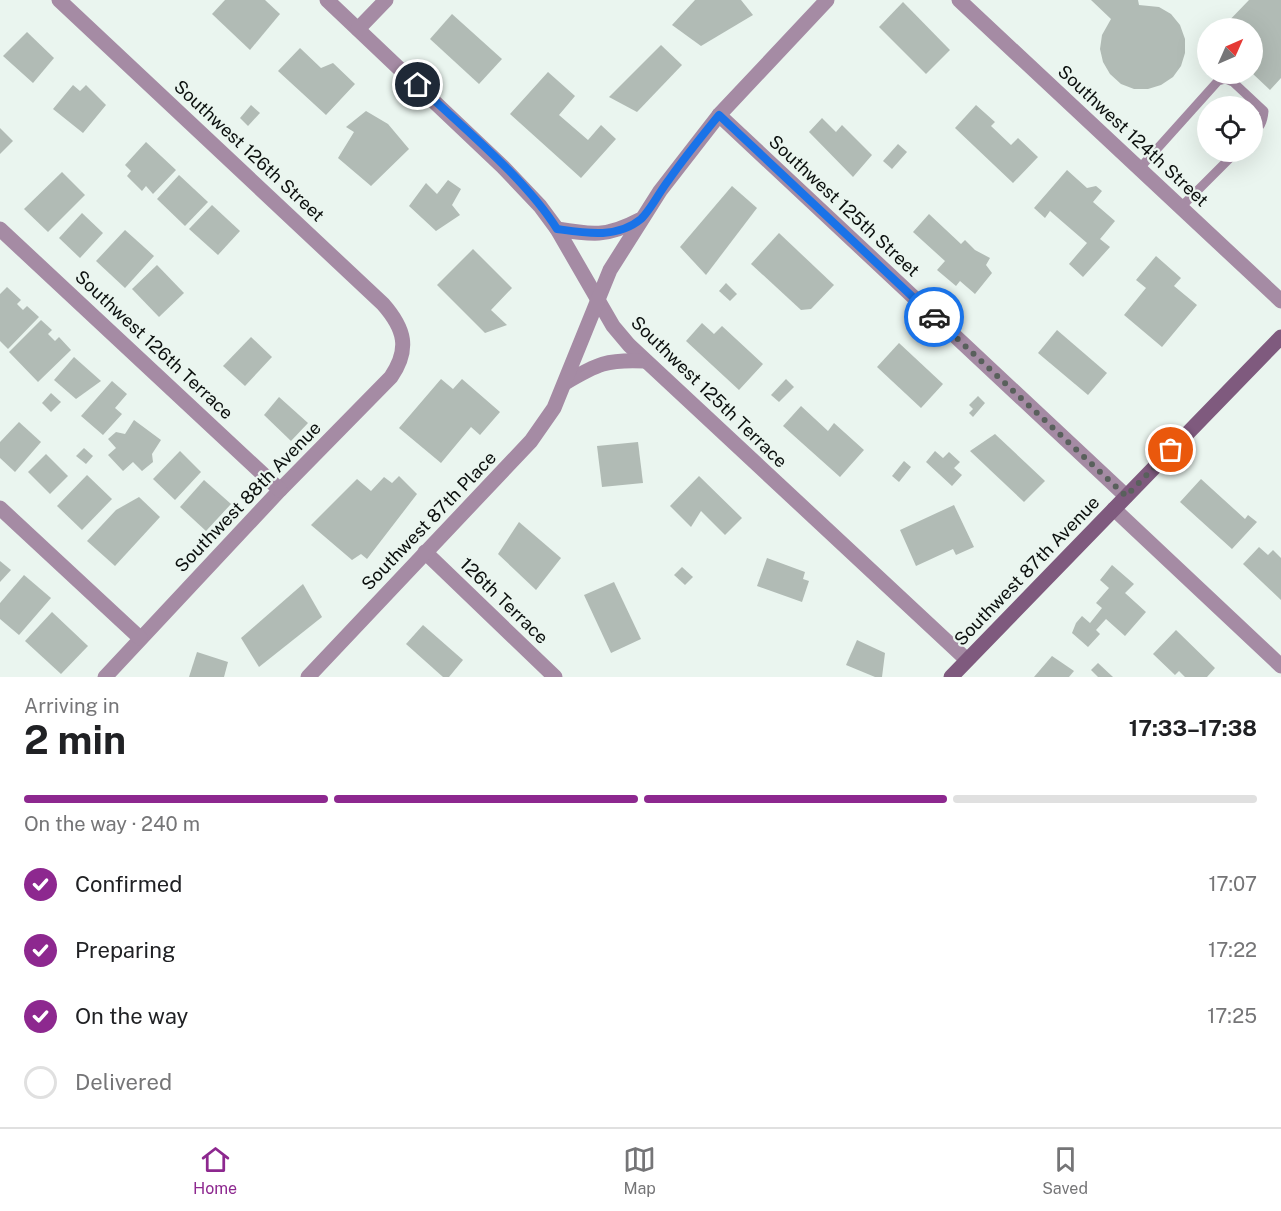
<!DOCTYPE html>
<html lang="en">
<head>
<meta charset="utf-8">
<style>
  :root { --surface:#fff; --page:#f6f6f6; --text:#202124; --muted:#757577; --line:#e0e0e0; --accent:#8d288f }
  body { margin:0; font-family:"Public Sans",sans-serif; background:var(--page); color:var(--text); height:100vh; display:flex; flex-direction:column; font-size:22px; white-space:nowrap }
  * { box-sizing:border-box; margin:0 }
  p { font-size:20px; color:var(--muted) }
  .icon { flex:none; width:33px; height:33px; fill:none; stroke:currentColor; stroke-width:2; stroke-linecap:round; stroke-linejoin:round }
  .map { position:relative; height:677px; overflow:hidden }
  .sheet { display:flex; flex-direction:column; background:var(--surface); flex:1 }
  .sheet>* { flex:none }
  .needle { width:39px; rotate:45deg }
  .buttons { position:absolute; left:1197px; top:18px; display:grid; gap:12px }
  .buttons a { display:grid; place-items:center; width:66px; height:66px; border-radius:50%; background:var(--surface); box-shadow:0 6px 24px #0002; font-size:30px }
  .pin { position:absolute; display:grid; place-items:center; width:51px; height:51px; color:#fff; margin:-26px; border:3px solid #fff; border-radius:50%; box-shadow:0 2px 6px #0007 }
  .courier { position:absolute; display:grid; place-items:center; width:60px; height:60px; margin:-30px; border:4px solid #1a73e8; border-radius:50%; background:#fff; color:#222; box-shadow:0 2px 8px #0007 }
  .summary em { font-style:normal; font-weight:700 }
  .summary div { display:flex; flex-direction:column-reverse }
  .summary { display:flex; align-items:center; justify-content:space-between; height:102px; padding:0 24px }
  h1 { font-size:39px; font-weight:700; line-height:45px }
  .bar { display:grid; grid-template-columns:repeat(4,1fr); gap:9px 6px; align-content:center; height:72px; padding:0 24px }
  .bar i { height:8px; border-radius:4px; background:var(--line) }
  .bar .selected { background:var(--accent) }
  .bar p { grid-column:span 4 }
  ol { padding:0 24px; list-style:none }
  li { display:flex; align-items:center; gap:18px; height:66px }
  li p { margin-inline-start:auto }
  li .icon { padding:6px; border-radius:50%; background:var(--accent); color:#fff; stroke-width:4 }
  li:last-child { color:var(--muted) }
  li i { width:33px; height:33px; border:3px solid var(--line); border-radius:50% }
  .tabs { display:flex; justify-content:space-around; align-items:center; height:84px; border-top:2px solid var(--line); background:var(--surface); font-size:16px; color:var(--muted) }
  .tabs a { display:grid; justify-items:center; gap:3px }
  .tabs .selected { color:var(--accent) }
  .map>svg:first-child { display:block }
  .building { fill:#b1bbb5 }
  .lines { fill:none; stroke-linecap:round; stroke-linejoin:round }
  .service { stroke:#a58ba4; stroke-width:9 }
  .minor { stroke:#a58ba4; stroke-width:15 }
  .tertiary { stroke:#a58ba4; stroke-width:15 }
  .secondary { stroke:#7f5a7e; stroke-width:15 }
  .done { stroke:#59605c; stroke-width:6; stroke-dasharray:0 10.8 }
  .route { stroke:#1a73e8; stroke-width:8 }
  .labels { text-anchor:middle; stroke-width:4.5; stroke-linejoin:round; paint-order:stroke }
  .street-label { font-size:18px; fill:#0b0f0d; stroke:#eaf5ef }
</style>
</head>
<body>
<div class="map">
<svg width="1281" height="677" viewBox="0 0 1281 677">
  <rect width="100%" height="100%" fill="#eaf5ef"/>
  <g class="building">
    <path d="M225,0H265L280,14L250,50L212,14Z"/>
    <path d="M695,0H741L753,15L701,46L672,25Z"/>
    <path d="M1091,0H1138L1139,5L1159,7L1171,14L1180,25L1185,39V53L1181,66L1173,77L1161,85L1148,89H1134L1121,84L1110,74L1103,62L1100,49L1102,35L1111,19Z"/>
    <path d="M1249,0H1281V78L1270,90L1252,73V28H1222Z"/>
    <path d="M903,2L950,50L926,74L879,27Z"/>
    <path d="M452,14L502,59L479,84L430,39Z"/>
    <path d="M27,32L54,58L33,83L3,56Z"/>
    <path d="M661,45L682,65L637,112L609,97Z"/>
    <path d="M300,48L321,68L333,63L355,84L326,115L278,71Z"/>
    <path d="M548,72L575,96L559,115L588,140L601,125L616,139L581,178L510,114Z"/>
    <path d="M73,85L80,91L86,85L106,105L83,133L53,109Z"/>
    <path d="M251,105L260,113L248,126L240,118Z"/>
    <path d="M976,105L995,122L991,126L1011,145L1018,138L1038,157L1013,183L955,128Z"/>
    <path d="M366,111L388,124L409,149L371,186L338,158L354,132L346,127Z"/>
    <path d="M822,118L836,132L842,125L872,155L853,177L809,132Z"/>
    <path d="M0,128L13,141L0,154Z"/>
    <path d="M146,142L176,170L153,194L146,186L142,191L127,176L131,171L125,165Z"/>
    <path d="M898,144L907,152L892,169L883,161Z"/>
    <path d="M1067,170L1087,188L1096,186L1102,191L1093,202L1115,221L1100,239L1110,247L1083,277L1069,264L1087,243L1050,211L1045,218L1034,208Z"/>
    <path d="M62,172L85,195L48,232L24,209Z"/>
    <path d="M179,175L208,202L185,226L157,199Z"/>
    <path d="M448,180L461,189L452,205L460,215L436,231L409,206L426,183L437,194Z"/>
    <path d="M732,186L757,208L706,275L680,247Z"/>
    <path d="M212,205L240,231L218,255L189,229Z"/>
    <path d="M82,213L103,233L80,258L59,238Z"/>
    <path d="M929,214L961,244L965,240L975,250L990,258L986,265L992,273L975,294L960,281L956,286L937,270L945,261L913,232Z"/>
    <path d="M125,230L154,256L125,288L96,261Z"/>
    <path d="M779,233L834,285L811,309L801,310L751,264Z"/>
    <path d="M473,249L512,288L491,310L507,325L485,333L437,285Z"/>
    <path d="M1156,256L1181,278L1174,286L1197,305L1162,347L1124,315L1146,288L1136,280Z"/>
    <path d="M157,265L184,293L159,317L132,289Z"/>
    <path d="M726,283L737,294L730,301L719,291Z"/>
    <path d="M7,287L21,300L17,304L23,310L27,306L39,317L8,349L0,341V294Z"/>
    <path d="M41,320L52,330L48,334L55,341L59,337L71,350L38,382L9,352Z"/>
    <path d="M702,323L714,334L722,326L763,364L739,390L686,341Z"/>
    <path d="M1057,330L1107,373L1088,395L1038,353Z"/>
    <path d="M251,337L272,357L245,386L223,366Z"/>
    <path d="M899,343L943,384L921,408L877,367Z"/>
    <path d="M74,357L101,381L76,399L54,380Z"/>
    <path d="M441,379L453,389L462,379L500,412L480,435L471,427L441,463L399,428Z"/>
    <path d="M786,379L794,387L779,402L771,395Z"/>
    <path d="M112,381L127,394L115,408L122,414L103,435L81,416Z"/>
    <path d="M51,393L61,402L51,412L42,403Z"/>
    <path d="M978,396L985,403L973,417L969,413L973,409L969,405Z"/>
    <path d="M279,397L308,423L291,441L264,415Z"/>
    <path d="M801,406L828,431L834,423L864,450L840,477L783,426Z"/>
    <path d="M134,420L161,440L152,454L153,462L142,471L133,462L123,471L108,455L116,448L108,439L116,432L125,434Z"/>
    <path d="M19,422L41,442L15,472L0,458V442Z"/>
    <path d="M995,434L1045,481L1024,502L970,451Z"/>
    <path d="M638,442L643,483L602,487L597,446Z"/>
    <path d="M84,448L93,456L86,464L76,456Z"/>
    <path d="M180,451L201,472L175,500L153,479Z"/>
    <path d="M935,451L943,458L949,452L960,462L954,468L962,475L952,486L926,462Z"/>
    <path d="M46,454L68,476L50,494L28,472Z"/>
    <path d="M904,461L911,467L899,482L892,476Z"/>
    <path d="M87,475L112,499L82,530L57,506Z"/>
    <path d="M399,476L417,494L367,559L361,554L352,560L311,525L357,479L371,491L384,477L392,483Z"/>
    <path d="M699,476L742,518L725,535L701,511L691,527L670,506Z"/>
    <path d="M1201,479L1245,519L1248,515L1257,522L1232,549L1180,502Z"/>
    <path d="M204,480L231,504L206,531L180,507Z"/>
    <path d="M139,497L160,517L115,566L87,541L116,510Z"/>
    <path d="M954,505L974,547L956,555L953,549L916,566L900,530Z"/>
    <path d="M519,522L561,558L536,590L498,554Z"/>
    <path d="M1259,547L1268,555L1273,550L1281,558V600L1243,564Z"/>
    <path d="M767,558L805,572L803,579L809,581L802,602L757,586Z"/>
    <path d="M0,561L11,570L0,582Z"/>
    <path d="M1112,565L1134,584L1125,593L1146,612L1125,636L1106,619L1096,630L1100,634L1088,647L1072,633L1076,623L1082,616L1090,623L1102,608L1096,603L1109,588L1100,580Z"/>
    <path d="M682,567L693,577L685,585L674,575Z"/>
    <path d="M24,575L51,598L19,635L0,619V603Z"/>
    <path d="M614,582L641,639L611,653L584,595Z"/>
    <path d="M303,584L322,617L259,667L241,638Z"/>
    <path d="M52,612L88,646L61,674L25,641Z"/>
    <path d="M423,625L463,660L449,677H443L406,644Z"/>
    <path d="M1176,630L1215,668L1207,677H1185L1179,671L1175,675L1153,654Z"/>
    <path d="M857,640L885,653L882,677H875L846,665Z"/>
    <path d="M197,652L228,662L224,677H189Z"/>
    <path d="M1052,656L1074,671L1069,677H1034Z"/>
    <path d="M1098,663L1113,677H1098L1091,670Z"/>
  </g>
  <g class="lines">
    <g class="service">
      <path d="M1139,169L1218,81L1226,79L1233,82L1264,111C1263,122 1260,128 1252,135"/>
      <path d="M1181,207L1236,152"/>
    </g>
    <g class="minor">
      <path d="M59,0L383,304C405,329 410,349 391,377L280,490L105,677"/>
      <path d="M327,0L503,167L540,206L557,229L613,326L629,345L967,660"/>
      <path d="M358,29L386,0"/>
      <path d="M719,115L1126,496"/>
      <path d="M0,229L280,490"/>
      <path d="M557,229C592,235 607,237 639,220"/>
      <path d="M565,383C597,364 607,359 645,361"/>
      <path d="M0,508L140,638"/>
      <path d="M1114,509L1281,666"/>
      <path d="M425,552L555,677"/>
      <path d="M308,677L531,441L554,408L610,270L660,191L719,115L827,0"/>
    </g>
    <path class="tertiary" d="M959,0L1281,301"/>
    <path class="secondary" d="M951,677L1281,337"/>
  </g>
  <g class="lines">
    <path class="done" d="M934,317L1126,496L1171,450"/>
    <path class="route" d="M418,85C462,127 525,178 557,229C585,233 617,239 641,219C650,211 660,191 668,181C684,158 701,137 719,115L934,317"/>
  </g>
  <g class="labels">
    <g class="street-label">
      <text transform="translate(1133 136) rotate(43)" y="6">Southwest 124th Street</text>
      <text transform="translate(249 151) rotate(43)" y="6">Southwest 126th Street</text>
      <text transform="translate(844 206) rotate(43)" y="6">Southwest 125th Street</text>
      <text transform="translate(154 345) rotate(43)" y="6">Southwest 126th Terrace</text>
      <text transform="translate(709 392) rotate(44)" y="6">Southwest 125th Terrace</text>
      <text transform="translate(248 497) rotate(-46)" y="6">Southwest 88th Avenue</text>
      <text transform="translate(429 521) rotate(-46)" y="6">Southwest 87th Place</text>
      <text transform="translate(1027 571) rotate(-46)" y="6">Southwest 87th Avenue</text>
      <text transform="translate(504 601) rotate(44)" y="6">126th Terrace</text>
    </g>
  </g>
</svg>
<div class="buttons">
<a><svg class="needle" viewBox="-14 -14 28 28"><path d="M0-13l5 13h-10z" fill="#e53935"/><path d="M0 13l5-13h-10z" fill="#757577"/></svg></a>
<a><svg class="icon" aria-label="locate" viewBox="0 0 24 24"><circle cx="12" cy="12" r="6"/><path d="M12 2v4M12 18v4M2 12h4M18 12h4"/></svg></a>
</div>
<div class="pin" style="left:1171px;top:450px;background:#ea580c"><svg class="icon" aria-label="bag" viewBox="0 0 24 24"><path d="M5 8h14l-1 12H6zM9 8a3 3 0 0 1 6 0"/></svg></div>
<div class="pin" style="left:418px;top:85px;background:#1f2937"><svg class="icon" aria-label="home" viewBox="0 0 24 24"><path d="M3 11l9-7 9 7M6 9v11h12V9"/></svg></div>
<div class="courier" style="left:934px;top:317px"><svg class="icon" aria-label="car" viewBox="0 0 24 24"><path d="M5 17H2v-5l4-1 3-4h7l3 4 3 1v5h-3M9 17h6M6 11h13"/><circle cx="7" cy="17" r="2"/><circle cx="17" cy="17" r="2"/></svg></div>
</div>
<section class="sheet">
<div class="summary"><div><h1>2 min</h1><p>Arriving in</p></div><em>17:33–17:38</em></div>
<div class="bar"><i class="selected"></i><i class="selected"></i><i class="selected"></i><i></i><p>On the way · 240 m</p></div>
<ol>
<li><svg class="icon" aria-label="check" viewBox="0 0 24 24"><path d="M5 12l5 5 9-10"/></svg>Confirmed<p>17:07</p></li>
<li><svg class="icon" aria-label="check" viewBox="0 0 24 24"><path d="M5 12l5 5 9-10"/></svg>Preparing<p>17:22</p></li>
<li><svg class="icon" aria-label="check" viewBox="0 0 24 24"><path d="M5 12l5 5 9-10"/></svg>On the way<p>17:25</p></li>
<li><i></i>Delivered</li>
</ol>
</section>
<nav class="tabs">
<a class="selected"><svg class="icon" aria-label="home" viewBox="0 0 24 24"><path d="M3 11l9-7 9 7M6 9v11h12V9"/></svg>Home</a>
<a><svg class="icon" aria-label="map" viewBox="0 0 24 24"><path d="M3 6l6-2 6 2 6-2v14l-6 2-6-2-6 2zM9 4v14M15 6v14"/></svg>Map</a>
<a><svg class="icon" aria-label="saved" viewBox="0 0 24 24"><path d="M7 4h10v16l-5-4-5 4z"/></svg>Saved</a>
</nav>
</body>
</html>
